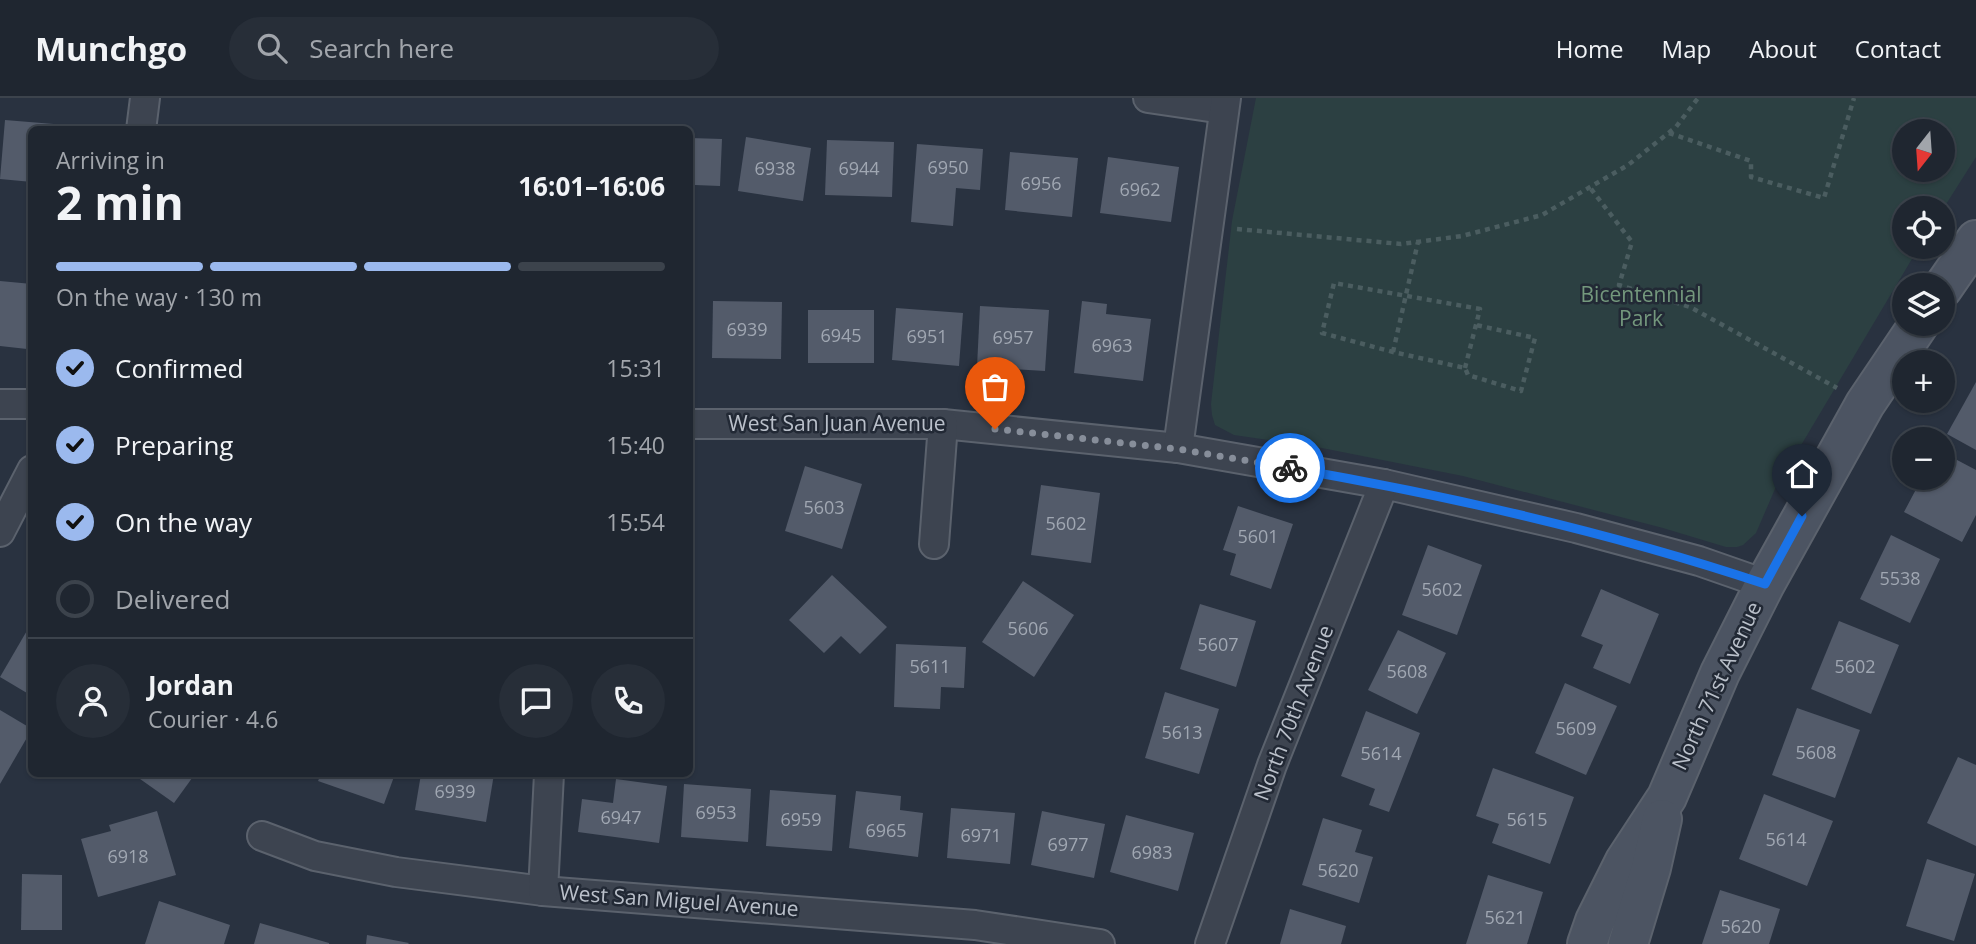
<!DOCTYPE html>
<html lang="en">
<head>
<meta charset="utf-8">
<style>
  :root { --surface:#1f2630; --page:#272e38; --text:#f1f3f6; --muted:#a1a5ab; --line:#3c434c; --accent:#9bb9ee }
  body { margin:0; font-family:"Open Sans",sans-serif; background:var(--page); color:var(--text); height:100vh; display:flex; flex-direction:column; font-size:26px; white-space:nowrap }
  * { box-sizing:border-box; margin:0 }
  p { font-size:23px; color:var(--muted) }
  .icon { flex:none; width:38px; height:38px; fill:none; stroke:currentColor; stroke-width:2; stroke-linecap:round; stroke-linejoin:round }
  .map { position:relative; flex:1; overflow:hidden }
  .sheet { position:absolute; left:28px; top:28px; width:665px; height:651px; display:flex; flex-direction:column; background:var(--surface); border-radius:10px; box-shadow:0 2px 5px #0004,0 0 0 2px var(--line) }
  .sheet>* { flex:none }
  .needle { width:46px; rotate:197deg }
  .buttons { position:absolute; left:1892px; top:21px; display:grid; gap:14px }
  .buttons a { display:grid; place-items:center; width:63px; height:63px; border-radius:50%; background:var(--surface); box-shadow:0 2px 5px #0004,0 0 0 2px var(--line); font-size:35px }
  .pin { position:absolute; display:grid; place-items:center; width:60px; height:60px; color:#fff; margin:-72px -30px; border-radius:50% 50% 50% 0; rotate:-45deg; box-shadow:0 0 7px #0007 }
  .pin .icon { rotate:45deg }
  .courier { position:absolute; display:grid; place-items:center; width:70px; height:70px; margin:-35px; border:5px solid #1a73e8; border-radius:50%; background:#fff; color:#222; box-shadow:0 2px 9px #0007 }
  .summary em { font-style:normal; font-weight:700 }
  .summary div { display:flex; flex-direction:column-reverse }
  .summary { display:flex; align-items:center; justify-content:space-between; height:119px; padding:0 28px }
  h1 { font-size:46px; font-weight:700; line-height:52px }
  .bar { display:grid; grid-template-columns:repeat(4,1fr); gap:10px 7px; align-content:center; height:84px; padding:0 28px }
  .bar i { height:9px; border-radius:5px; background:var(--line) }
  .bar .current { background:var(--accent) }
  .bar p { grid-column:span 4 }
  .line { display:flex; align-items:center; gap:18px; padding:0 28px; border-top:2px solid var(--line) }
  .line div { flex:1 }
  .round { display:grid; place-items:center; flex:none; width:74px; height:74px; border-radius:37px; background:var(--page) }
  ol { padding:0 28px; list-style:none }
  li { display:flex; align-items:center; gap:21px; height:77px }
  li p { margin-inline-start:auto }
  li .icon { padding:7px; border-radius:50%; background:var(--accent); color:#111; stroke-width:4 }
  li:last-child { color:var(--muted) }
  li i { width:38px; height:38px; border:4px solid var(--line); border-radius:50% }
  header { display:flex; align-items:center; gap:42px; box-sizing:border-box; height:98px; padding:0 35px; background:var(--surface); border-bottom:2px solid var(--line) }
  header strong { font-size:33px }
  nav { display:flex; gap:38px; margin-inline-start:auto; font-size:24px }
  .search { width:490px; height:63px; background:var(--page); display:flex; align-items:center; gap:18px; box-sizing:border-box; padding:0 24px; border-radius:38px; color:var(--muted); font-size:26px }
  .map>svg:first-child { display:block }
  .green { fill:#2c4042; fill-rule:evenodd }
  .building { fill:#535b6a }
  .lines { fill:none; stroke-linecap:round; stroke-linejoin:round }
  .street-casing { stroke:#5b626d; stroke-width:32 }
  .secondary-casing { stroke:#5b626d; stroke-width:42 }
  .path { stroke:#4b5d60; stroke-width:4.5; stroke-dasharray:5 5; stroke-linecap:butt }
  .street { stroke:#3d4450; stroke-width:28 }
  .secondary { stroke:#4c5462; stroke-width:38 }
  .done { stroke:#878e9a; stroke-width:7; stroke-dasharray:0 12.6 }
  .route { stroke:#1a73e8; stroke-width:9 }
  .labels { text-anchor:middle; stroke-width:5; stroke-linejoin:round; paint-order:stroke }
  .number-label { font-size:18px; fill:#a0a7b2 }
  .park-label { font-size:21px; fill:#74987d; stroke:#222935 }
  .street-label { font-size:21px; fill:#bac0ca; stroke:#222935 }
</style>
</head>
<body>
<header>
<strong>Munchgo</strong>
<div class="search"><svg class="icon" aria-label="search" viewBox="0 0 24 24"><circle cx="10" cy="10" r="6"/><path d="M15 15l6 6"/></svg>Search here</div>
<nav><a>Home</a><a>Map</a><a>About</a><a>Contact</a></nav>
</header>
<div class="map">
<svg width="1976" height="846" viewBox="0 0 1976 846">
  <rect width="100%" height="100%" fill="#293240"/>
  <path class="green" d="M1256,0H1976V59L1943,111L1904,110V149H1919L1775,391L1756,435L1743,447L1737,449H1726L1663,430L1463,378L1322,350L1234,337L1215,327L1212,317L1211,306L1232,123ZM1904,33H1942V72H1904Z"/>
  <g class="building">
    <path d="M5,22L78,28L77,32H32V84L0,81Z"/>
    <path d="M746,39L811,50L803,103L738,93Z"/>
    <path d="M690,40L722,41L720,88L695,87L694,110H690Z"/>
    <path d="M827,42L894,44L892,99L825,97Z"/>
    <path d="M917,46L983,51L980,92L956,90L953,128L911,124Z"/>
    <path d="M1010,54L1078,60L1072,119L1005,112Z"/>
    <path d="M1108,59L1179,69L1171,124L1100,115Z"/>
    <path d="M0,183L32,186L27,251L0,248Z"/>
    <path d="M713,203L782,204L781,261L712,260Z"/>
    <path d="M1082,203L1107,206L1106,216L1151,221L1143,283L1074,275Z"/>
    <path d="M690,207H695L693,261H690Z"/>
    <path d="M980,208L1049,212L1045,273L977,269Z"/>
    <path d="M896,210L963,215L959,268L892,262Z"/>
    <rect x="808" y="212" width="66" height="53"/>
    <path d="M1976,284V352L1947,336Z"/>
    <path d="M1942,354L1976,372V417L1962,444L1904,414L1922,380H1942Z"/>
    <path d="M805,368L862,386L842,451L785,433Z"/>
    <path d="M690,372L695,373L691,397H690Z"/>
    <path d="M1041,387L1100,395L1091,465L1031,457Z"/>
    <path d="M1238,408L1293,426L1271,491L1230,477L1236,456L1223,452Z"/>
    <path d="M1891,437L1940,461L1910,525L1860,501Z"/>
    <path d="M1428,447L1482,467L1457,537L1402,517Z"/>
    <path d="M832,477L887,529L860,556L841,538L824,555L789,522Z"/>
    <path d="M1023,483L1074,517L1034,579L982,544Z"/>
    <path d="M1601,491L1659,516L1630,586L1593,570L1603,547L1581,538Z"/>
    <path d="M1200,506L1256,523L1236,589L1180,571Z"/>
    <path d="M1839,523L1899,547L1871,616L1811,591Z"/>
    <path d="M32,524V598L0,579Z"/>
    <path d="M1398,532L1446,555L1417,616L1368,592Z"/>
    <path d="M896,546L966,549L964,590L941,589L940,611L894,609Z"/>
    <path d="M1565,585L1617,608L1586,677L1535,655Z"/>
    <path d="M1165,594L1219,611L1199,676L1145,660Z"/>
    <path d="M1797,610L1860,632L1835,700L1772,677Z"/>
    <path d="M0,612L32,631L0,686Z"/>
    <path d="M1366,613L1420,635L1389,714L1369,707L1375,691L1341,678Z"/>
    <path d="M1958,659L1976,667V748L1927,725Z"/>
    <path d="M1493,670L1574,699L1550,766L1492,745L1499,726L1476,718Z"/>
    <path d="M133,676H195L174,705Z"/>
    <path d="M321,676H395L384,706L318,683Z"/>
    <path d="M421,676H494L486,724L415,712Z"/>
    <path d="M616,681L667,688L659,745L578,734L582,701L613,705Z"/>
    <path d="M684,686L751,691L748,744L681,739Z"/>
    <path d="M770,692L836,697L832,753L766,748Z"/>
    <path d="M856,693L901,698L900,712L923,715L918,759L849,750Z"/>
    <path d="M1764,696L1833,723L1807,788L1739,761Z"/>
    <path d="M951,710L1015,715L1010,766L947,760Z"/>
    <path d="M157,713L176,777L98,799L81,741L111,733L109,727Z"/>
    <path d="M1042,713L1105,726L1094,780L1031,767Z"/>
    <path d="M1126,717L1194,735L1178,793L1110,774Z"/>
    <path d="M1323,720L1362,732L1355,754L1373,759L1359,805L1302,787Z"/>
    <path d="M1927,761L1975,776L1954,843L1906,828Z"/>
    <path d="M22,776L62,777V832H21Z"/>
    <path d="M1488,777L1543,794L1527,846H1466Z"/>
    <path d="M1720,792L1780,811L1769,846H1702Z"/>
    <path d="M159,803L230,827L224,846H145Z"/>
    <path d="M1290,811L1346,828L1341,846H1280Z"/>
    <path d="M260,825L329,845V846H254Z"/>
    <path d="M367,837L409,845L408,846H366Z"/>
  </g>
  <g class="lines">
    <g class="street-casing">
      <g id="street">
        <path d="M1148,0L1223,11"/>
        <path d="M141,32L145,0"/>
        <path d="M0,306H32"/>
        <path d="M690,326H943L1178,350L1384,386L1576,430L1699,463L1765,486"/>
        <path d="M1178,350L1226,0"/>
        <path d="M0,434L32,372"/>
        <path d="M934,446L943,326"/>
        <path d="M262,738L315,758L396,774L543,793L975,827L1100,846"/>
        <path d="M543,793L549,676"/>
        <path d="M1210,846L1272,667L1384,386"/>
      </g>
    </g>
    <g class="secondary-casing">
      <g id="secondary">
        <path d="M1942,191L1976,142"/>
        <path d="M1587,846L1595,823L1625,763L1667,699L1720,575L1765,486L1865,306L1919,226"/>
        <path d="M1628,846L1651,770L1662,721"/>
      </g>
    </g>
    <g class="path">
      <path d="M1669,35L1751,63V79L1824,100L1854,0"/>
      <path d="M1591,91L1632,144L1619,187L1690,209L1837,290"/>
      <path d="M1237,131L1401,146L1462,138L1542,117L1628,67L1676,29L1698,0"/>
      <path d="M1393,254L1418,144"/>
      <path d="M1465,270L1480,211L1334,185L1322,235L1393,254L1465,270L1468,277L1521,293L1535,240L1476,227"/>
    </g>
    <use href="#street" class="street"/>
    <use href="#secondary" class="secondary"/>
  </g>
  <g class="lines">
    <path class="done" d="M995,331L1178,351L1290,370"/>
    <path class="route" d="M1290,370C1451,398 1610,434 1765,486L1802,418"/>
  </g>
  <g class="labels">
    <g class="number-label">
      <text x="948" y="76">6950</text>
      <text x="775" y="77">6938</text>
      <text x="859" y="77">6944</text>
      <text x="1041" y="92">6956</text>
      <text x="1140" y="98">6962</text>
      <text x="747" y="238">6939</text>
      <text x="841" y="244">6945</text>
      <text x="927" y="245">6951</text>
      <text x="1013" y="246">6957</text>
      <text x="1112" y="254">6963</text>
      <text x="824" y="416">5603</text>
      <text x="1066" y="432">5602</text>
      <text x="1258" y="445">5601</text>
      <text x="1900" y="487">5538</text>
      <text x="1442" y="498">5602</text>
      <text x="1028" y="537">5606</text>
      <text x="1218" y="553">5607</text>
      <text x="930" y="575">5611</text>
      <text x="1855" y="575">5602</text>
      <text x="1407" y="580">5608</text>
      <text x="1576" y="637">5609</text>
      <text x="1182" y="641">5613</text>
      <text x="1816" y="661">5608</text>
      <text x="1381" y="662">5614</text>
      <text x="455" y="700">6939</text>
      <text x="716" y="721">6953</text>
      <text x="621" y="726">6947</text>
      <text x="801" y="728">6959</text>
      <text x="1527" y="728">5615</text>
      <text x="886" y="739">6965</text>
      <text x="981" y="744">6971</text>
      <text x="1786" y="748">5614</text>
      <text x="1068" y="753">6977</text>
      <text x="1152" y="761">6983</text>
      <text x="128" y="765">6918</text>
      <text x="1338" y="779">5620</text>
      <text x="1505" y="826">5621</text>
      <text x="1741" y="835">5620</text>
    </g>
    <g class="park-label">
      <text x="1641" y="204">Bicentennial<tspan x="1641" dy="24">Park</tspan></text>
    </g>
    <g class="street-label">
      <text x="837" y="333">West San Juan Avenue</text>
      <text transform="translate(1717 588) rotate(-65)" y="7">North 71st Avenue</text>
      <text transform="translate(1294 615) rotate(-69)" y="7">North 70th Avenue</text>
      <text transform="translate(679 803) rotate(4)" y="7">West San Miguel Avenue</text>
    </g>
  </g>
</svg>
<div class="buttons">
<a><svg class="needle" viewBox="-14 -14 28 28"><path d="M0-13l5 13h-10z" fill="#e53935"/><path d="M0 13l5-13h-10z" fill="#a1a5ab"/></svg></a>
<a><svg class="icon" aria-label="locate" viewBox="0 0 24 24"><circle cx="12" cy="12" r="6"/><path d="M12 2v4M12 18v4M2 12h4M18 12h4"/></svg></a>
<a><svg class="icon" aria-label="layers" viewBox="0 0 24 24"><path d="M12 4l9 5-9 5-9-5zM3 14l9 5 9-5"/></svg></a>
<a>+</a>
<a>−</a>
</div>
<div class="pin" style="left:995px;top:331px;background:#ea580c"><svg class="icon" aria-label="bag" viewBox="0 0 24 24"><path d="M5 8h14l-1 12H6zM9 8a3 3 0 0 1 6 0"/></svg></div>
<div class="pin" style="left:1802px;top:418px;background:#1f2937"><svg class="icon" aria-label="home" viewBox="0 0 24 24"><path d="M3 11l9-7 9 7M6 9v11h12V9"/></svg></div>
<div class="courier" style="left:1290px;top:370px"><svg class="icon" aria-label="bike" viewBox="0 0 24 24"><circle cx="6" cy="16" r="4"/><circle cx="18" cy="16" r="4"/><path d="M6 16l4-8h5l3 8M10 8l3 8H6M13 5h3"/></svg></div>
<section class="sheet">
<div class="summary"><div><h1>2 min</h1><p>Arriving in</p></div><em>16:01–16:06</em></div>
<div class="bar"><i class="current"></i><i class="current"></i><i class="current"></i><i></i><p>On the way · 130 m</p></div>
<ol>
<li><svg class="icon" aria-label="check" viewBox="0 0 24 24"><path d="M5 12l5 5 9-10"/></svg>Confirmed<p>15:31</p></li>
<li><svg class="icon" aria-label="check" viewBox="0 0 24 24"><path d="M5 12l5 5 9-10"/></svg>Preparing<p>15:40</p></li>
<li><svg class="icon" aria-label="check" viewBox="0 0 24 24"><path d="M5 12l5 5 9-10"/></svg>On the way<p>15:54</p></li>
<li><i></i>Delivered</li>
</ol>
<div class="line" style="height:126px"><a class="round"><svg class="icon" aria-label="person" viewBox="0 0 24 24"><circle cx="12" cy="8" r="4"/><path d="M4 21q1-7 8-7t8 7"/></svg></a><div><b>Jordan</b><p>Courier · 4.6</p></div><a class="round"><svg class="icon" aria-label="chat" viewBox="0 0 24 24"><path d="M4 5h16v11H9l-5 4z"/></svg></a><a class="round"><svg class="icon" aria-label="phone" viewBox="0 0 24 24"><path d="M5 4h4l2 5-3 2q2 4 5 5l2-3 5 2v4C11 20 4 13 5 4z"/></svg></a></div>
</section>
</div>
</body>
</html>
